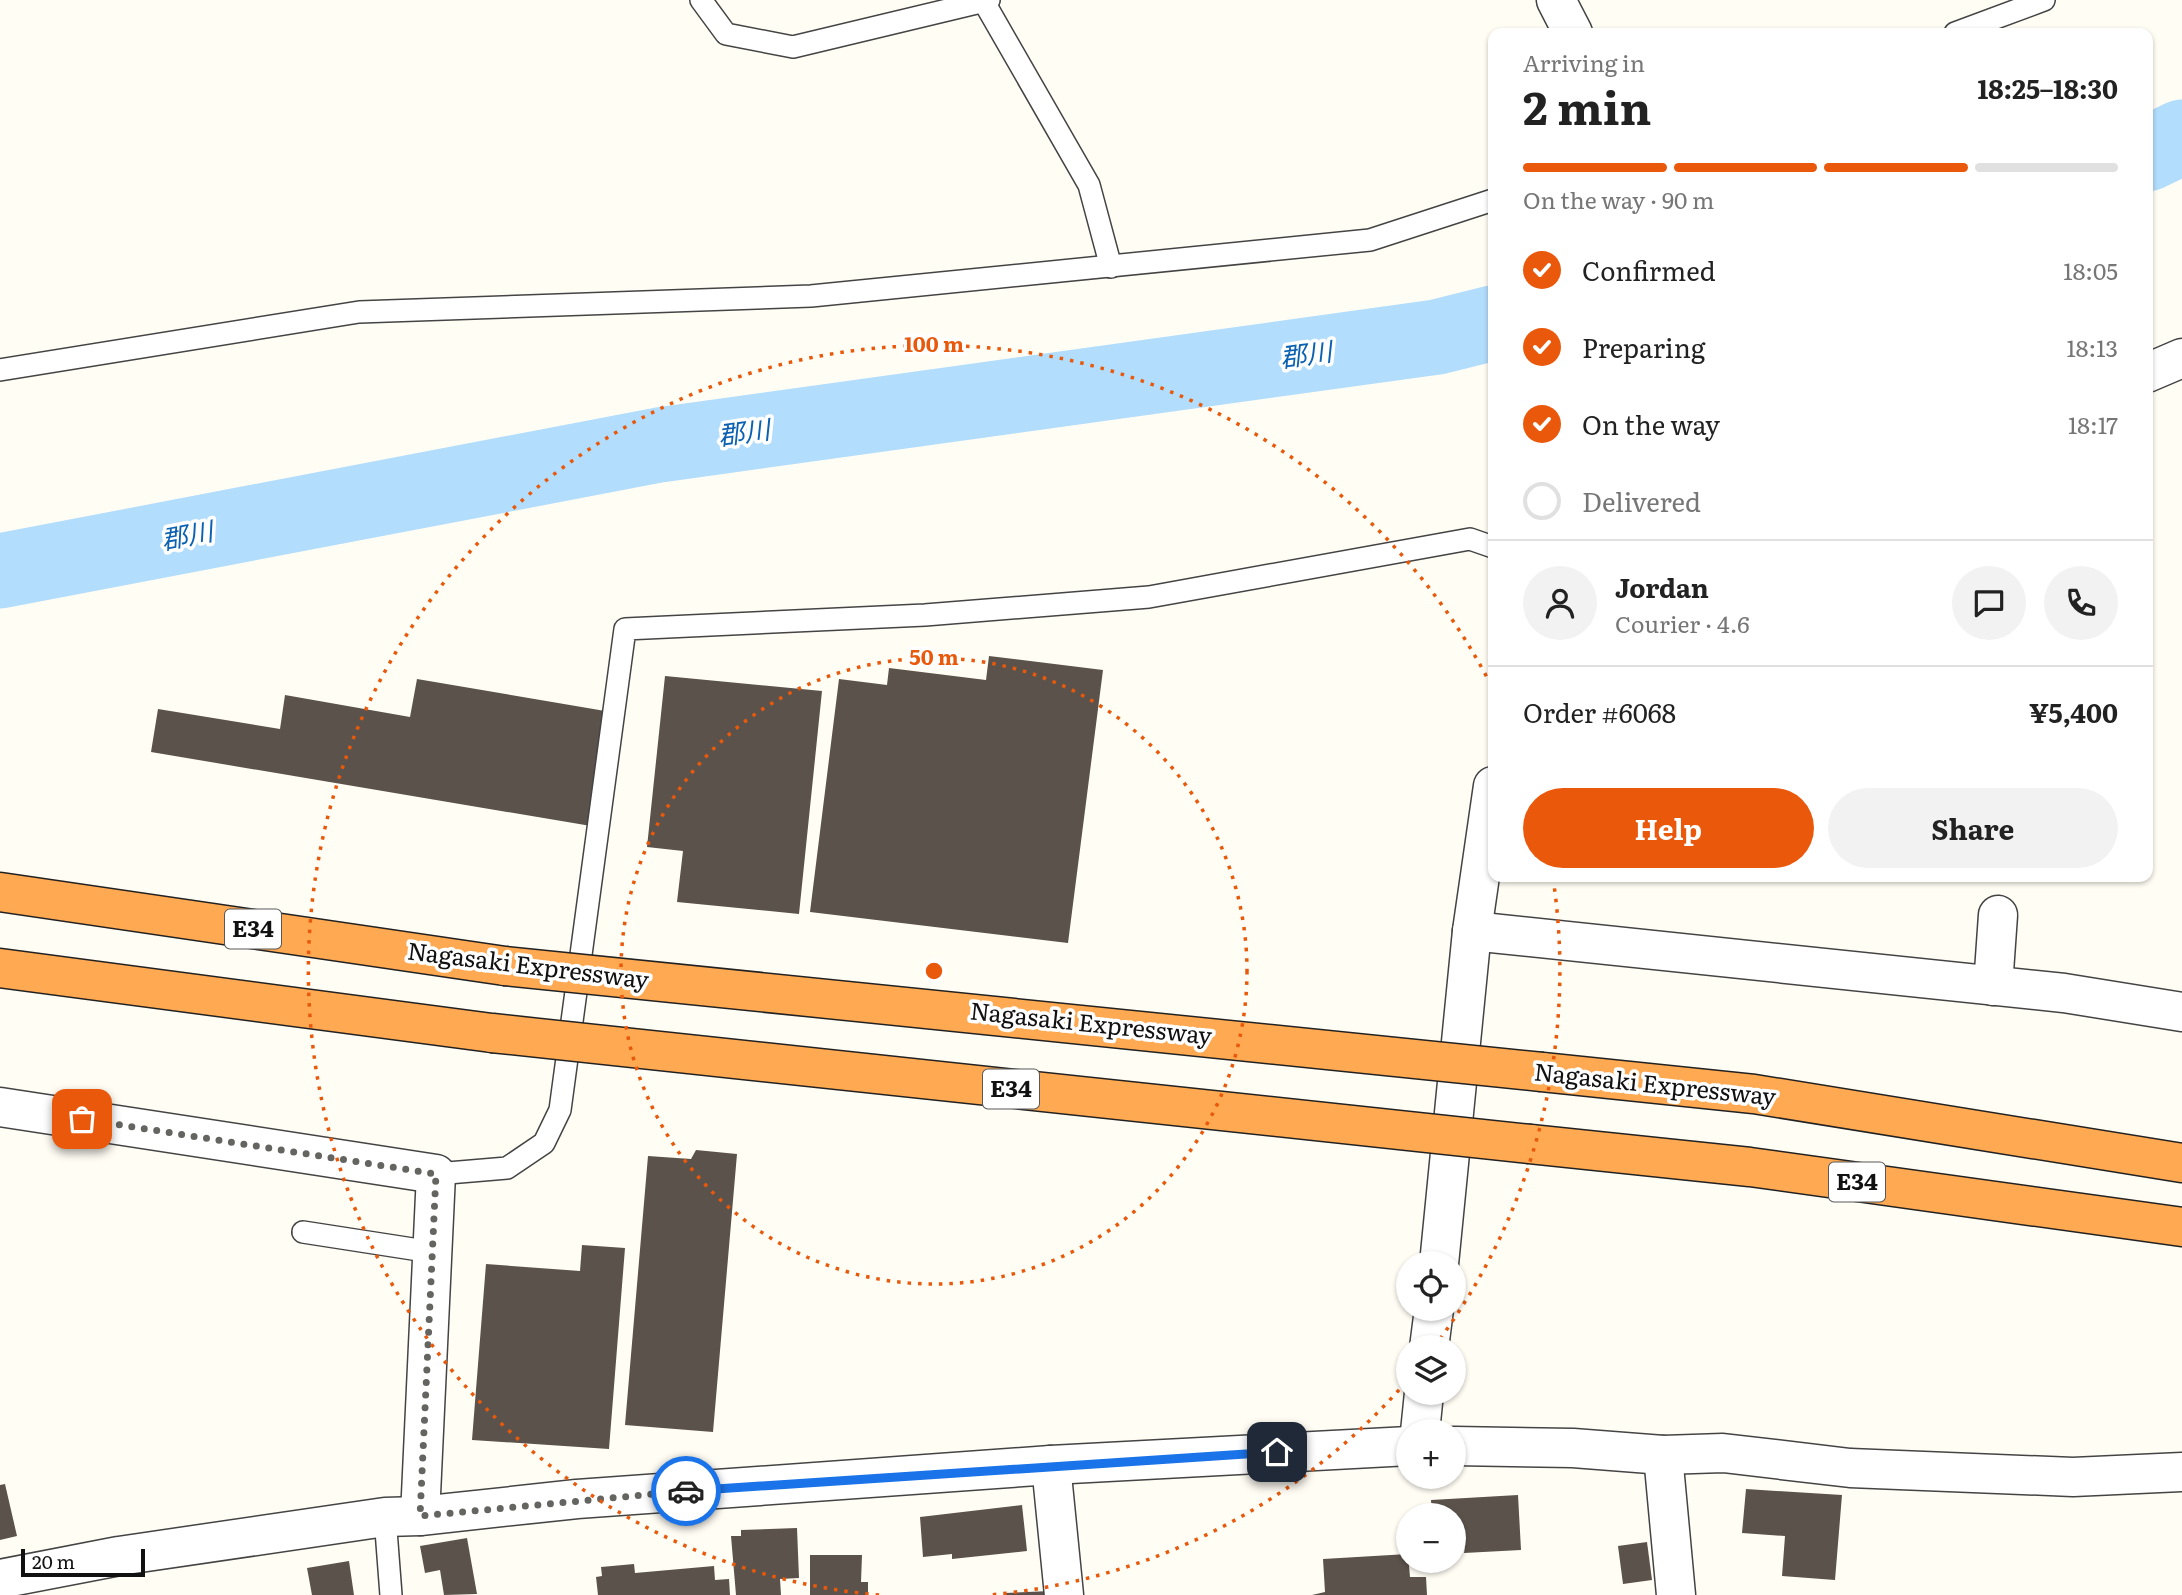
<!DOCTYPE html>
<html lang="en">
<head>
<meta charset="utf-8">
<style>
  :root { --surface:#fff; --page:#f2f2f2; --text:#222; --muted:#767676; --line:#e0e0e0; --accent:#ea580c }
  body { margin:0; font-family:Literata,"Noto Sans JP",serif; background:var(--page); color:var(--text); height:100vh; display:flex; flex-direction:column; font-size:26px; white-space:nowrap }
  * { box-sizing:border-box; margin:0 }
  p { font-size:23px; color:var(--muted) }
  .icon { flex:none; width:38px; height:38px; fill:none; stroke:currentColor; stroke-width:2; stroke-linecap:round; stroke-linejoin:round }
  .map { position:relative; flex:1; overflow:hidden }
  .panel { position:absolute; left:1488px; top:28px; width:665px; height:854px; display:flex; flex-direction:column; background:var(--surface); border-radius:14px; box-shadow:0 2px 5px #0004 }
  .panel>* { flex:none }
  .buttons { position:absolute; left:1396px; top:1251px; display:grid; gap:14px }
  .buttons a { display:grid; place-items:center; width:70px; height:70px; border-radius:50%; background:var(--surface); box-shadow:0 2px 5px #0004; font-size:35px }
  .scale { position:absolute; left:21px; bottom:18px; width:124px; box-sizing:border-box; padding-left:7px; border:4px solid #111; border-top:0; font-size:19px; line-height:24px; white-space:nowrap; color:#111; -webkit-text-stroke:5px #fff; paint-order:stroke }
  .pin { position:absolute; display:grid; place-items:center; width:60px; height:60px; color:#fff; margin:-30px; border-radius:14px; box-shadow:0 4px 10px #0006 }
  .courier { position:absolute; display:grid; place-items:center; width:70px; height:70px; margin:-35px; border:5px solid #1a73e8; border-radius:50%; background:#fff; color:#222; box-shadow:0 2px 9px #0007 }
  .headline em { font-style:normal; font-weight:700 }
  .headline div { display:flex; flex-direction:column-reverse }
  .headline { display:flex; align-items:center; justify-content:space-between; height:119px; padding:0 35px }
  h1 { font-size:46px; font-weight:700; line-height:52px }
  .bar { display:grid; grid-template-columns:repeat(4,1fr); gap:10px 7px; align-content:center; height:84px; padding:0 35px }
  .bar i { height:9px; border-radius:5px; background:var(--line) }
  .bar .selected { background:var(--accent) }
  .bar p { grid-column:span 4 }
  .line { display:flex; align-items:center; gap:18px; padding:0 35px; border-top:2px solid var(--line) }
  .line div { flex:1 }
  .round { display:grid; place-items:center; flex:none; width:74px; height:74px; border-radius:37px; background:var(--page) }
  ol { padding:0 35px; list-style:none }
  li { display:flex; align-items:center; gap:21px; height:77px }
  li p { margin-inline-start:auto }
  li .icon { padding:7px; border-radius:50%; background:var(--accent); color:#fff; stroke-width:4 }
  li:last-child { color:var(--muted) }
  li i { width:38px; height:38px; border:4px solid var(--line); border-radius:50% }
  .action { display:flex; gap:14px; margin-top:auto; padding:14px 35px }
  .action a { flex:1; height:80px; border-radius:42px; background:var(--accent); color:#fff; font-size:28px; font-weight:700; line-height:80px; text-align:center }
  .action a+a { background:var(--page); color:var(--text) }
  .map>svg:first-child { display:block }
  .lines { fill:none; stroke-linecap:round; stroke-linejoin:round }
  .river { stroke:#b3ddfc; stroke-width:75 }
  .building { fill:#5b524b }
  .service-casing { stroke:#444; stroke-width:24 }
  .minor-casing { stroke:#444; stroke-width:41 }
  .motorway-casing { stroke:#222; stroke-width:41 }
  .service { stroke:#fff; stroke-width:21 }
  .minor { stroke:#fff; stroke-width:38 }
  .motorway { stroke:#ffa952; stroke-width:38 }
  .motorway-bridge-casing { stroke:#222; stroke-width:41; stroke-linecap:butt }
  .motorway-bridge { stroke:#ffa952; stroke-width:38 }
  .done { stroke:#646460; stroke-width:7; stroke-dasharray:0 12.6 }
  .route { stroke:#1a73e8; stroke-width:9 }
  .ring { fill:none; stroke:#e8590c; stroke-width:3.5; stroke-dasharray:3.5 7 }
  .labels { text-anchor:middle; stroke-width:7; stroke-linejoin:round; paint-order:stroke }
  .shield { fill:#fff; stroke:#585858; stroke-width:2 }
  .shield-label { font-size:23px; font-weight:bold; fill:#111 }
  .street-label { font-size:24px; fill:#111; stroke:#fff }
  .water-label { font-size:26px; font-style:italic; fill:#0a61b2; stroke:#fff }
  .centre { fill:#e8590c; stroke:#fff; stroke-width:3.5 }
  .ring-label { font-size:21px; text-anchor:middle; font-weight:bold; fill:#e8590c; stroke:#fff; stroke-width:7; stroke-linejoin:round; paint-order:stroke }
</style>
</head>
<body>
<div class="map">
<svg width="2182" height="1595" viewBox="0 0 2182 1595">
  <rect width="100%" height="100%" fill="#fffdf4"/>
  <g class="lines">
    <g class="river">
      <path d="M2147,154L2182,137"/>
      <path d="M0,571L659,445L1437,337L1493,323"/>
    </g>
  </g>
  <g class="building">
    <path d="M989,656L1103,670L1068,943L810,912L839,679L887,685L889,668L986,680Z"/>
    <path d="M665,676L822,691L799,914L677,902L683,851L647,847Z"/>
    <path d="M417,679L611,712L591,826L151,752L158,709L280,729L285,695L410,717Z"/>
    <path d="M696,1150L737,1154L713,1432L625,1425L648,1156L691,1159Z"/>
    <path d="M582,1245L625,1248L609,1449L472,1440L486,1264L580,1271Z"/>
    <path d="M5,1484L17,1536L0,1540V1485Z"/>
    <path d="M1746,1489L1842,1495L1835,1580L1782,1576L1785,1536L1742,1533Z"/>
    <path d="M1518,1495L1521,1550L1464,1553L1465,1547L1454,1548V1516H1432L1431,1500Z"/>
    <path d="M1022,1505L1027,1551L952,1559V1554L923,1557L920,1517Z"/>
    <path d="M797,1528L799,1578L780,1579L781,1595H736L731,1536H741V1530Z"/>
    <path d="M467,1538L477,1594L444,1595L440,1570L425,1573L420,1546Z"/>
    <path d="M1647,1542L1652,1580L1623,1584L1618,1546Z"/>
    <path d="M1408,1554L1410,1577H1426L1427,1595H1312L1325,1592L1323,1559Z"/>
    <path d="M810,1555H862L861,1582H868V1595H810Z"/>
    <path d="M349,1561L354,1595H312L307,1568Z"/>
    <path d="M634,1564L635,1573L714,1566L715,1580L729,1579L730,1595H598L596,1577L602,1576L601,1567Z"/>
    <path d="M1050,1591V1595H1005V1593Z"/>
  </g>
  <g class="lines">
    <g class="service-casing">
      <g id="service">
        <path d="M701,0L726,34L793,47L989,0"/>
        <path d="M984,2L1089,185L1111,267"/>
        <path d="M1955,33L2044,0"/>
        <path d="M0,370L359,312L811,296L1370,240L1493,200"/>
        <path d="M436,1174L507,1168L544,1143L560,1110L625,629L925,615L1149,597L1470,539L1493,547"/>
        <path d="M303,1232L432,1252"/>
        <path d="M385,1517L391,1595"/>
      </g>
    </g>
    <g class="minor-casing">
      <g id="minor">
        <path d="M1556,0L1573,33"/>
        <path d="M2147,373L2182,358"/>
        <path d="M1472,931L2064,993L2182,1012"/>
        <path d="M1993,986L1998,915"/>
        <path d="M0,1107L436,1174L420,1516"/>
        <path d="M1439,1264L1472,931L1493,786"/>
        <path d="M1429,1348L1434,1309"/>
        <path d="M1420,1432L1424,1393"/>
        <path d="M1454,1446L1573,1448L1663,1455L1723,1453L1850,1468L2073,1477L2182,1472"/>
        <path d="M1663,1455L1676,1595"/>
        <path d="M1051,1465L1064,1595"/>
        <path d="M0,1579L119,1556L385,1517L420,1516L577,1499L1051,1465L1409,1446"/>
      </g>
    </g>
    <g class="motorway-casing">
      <g id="motorway">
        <path d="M0,892L505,966"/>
        <path d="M0,968L492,1033"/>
        <path d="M1542,1072L1754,1094L2182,1163"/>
        <path d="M1530,1144L1750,1167L2182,1227"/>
      </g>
    </g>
    <use href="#service" class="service"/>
    <use href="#minor" class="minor"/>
    <use href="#motorway" class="motorway"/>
    <g class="motorway-bridge-casing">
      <g id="motorway-bridge">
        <path d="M505,966L1542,1072"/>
        <path d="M492,1033L1530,1144"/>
      </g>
    </g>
    <use href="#motorway-bridge" class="motorway-bridge"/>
  </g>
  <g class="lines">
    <path class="done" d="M82,1119L436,1174L420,1516L686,1491"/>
    <path class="route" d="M686,1491L1277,1452"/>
  </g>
  <g class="ring">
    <circle cx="934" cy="971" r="313"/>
    <path d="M1406 1382A626 626 0 0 1 989 1595M879 1595A626 626 0 1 1 1492 687M1553 878A626 626 0 0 1 1437 1343"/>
  </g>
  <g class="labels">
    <g class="shield">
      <rect x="225" y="909.5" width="56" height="39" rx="5"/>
      <rect x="983" y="1069.5" width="56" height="39" rx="5"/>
      <rect x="1829" y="1162.5" width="56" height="39" rx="5"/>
    </g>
    <g class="shield-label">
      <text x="253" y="937">E34</text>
      <text x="1011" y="1097">E34</text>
      <text x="1857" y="1190">E34</text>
    </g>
    <g class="street-label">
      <text transform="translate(528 966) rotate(7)" y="8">Nagasaki Expressway</text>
      <text transform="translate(1091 1024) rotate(6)" y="8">Nagasaki Expressway</text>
      <text transform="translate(1655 1085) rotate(6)" y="8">Nagasaki Expressway</text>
    </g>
    <g class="water-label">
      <text transform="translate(1306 355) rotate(-8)" y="9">郡川</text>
      <text transform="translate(744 433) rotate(-8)" y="9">郡川</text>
      <text transform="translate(187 536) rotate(-11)" y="9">郡川</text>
    </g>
  </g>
  <circle cx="934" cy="971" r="10" class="centre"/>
  <g class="ring-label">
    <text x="934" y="352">100 m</text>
    <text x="934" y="665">50 m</text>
  </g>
</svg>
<div class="buttons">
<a><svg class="icon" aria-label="locate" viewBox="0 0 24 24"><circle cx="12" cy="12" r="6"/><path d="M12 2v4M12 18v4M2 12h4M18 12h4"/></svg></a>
<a><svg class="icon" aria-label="layers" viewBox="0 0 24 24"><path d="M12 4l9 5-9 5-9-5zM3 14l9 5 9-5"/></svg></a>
<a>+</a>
<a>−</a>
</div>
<div class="scale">20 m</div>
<div class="pin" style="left:82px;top:1119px;background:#ea580c"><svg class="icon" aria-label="bag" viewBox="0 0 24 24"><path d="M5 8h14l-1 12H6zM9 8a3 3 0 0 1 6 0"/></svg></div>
<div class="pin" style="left:1277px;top:1452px;background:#1f2937"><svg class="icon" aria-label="home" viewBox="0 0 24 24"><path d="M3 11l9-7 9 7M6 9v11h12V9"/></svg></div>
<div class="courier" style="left:686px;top:1491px"><svg class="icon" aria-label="car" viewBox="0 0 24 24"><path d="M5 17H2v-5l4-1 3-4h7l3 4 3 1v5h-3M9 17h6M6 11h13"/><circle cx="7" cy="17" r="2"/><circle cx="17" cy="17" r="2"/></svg></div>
<section class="panel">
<div class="headline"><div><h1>2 min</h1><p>Arriving in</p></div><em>18:25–18:30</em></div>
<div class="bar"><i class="selected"></i><i class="selected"></i><i class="selected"></i><i></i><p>On the way · 90 m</p></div>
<ol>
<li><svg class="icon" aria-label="check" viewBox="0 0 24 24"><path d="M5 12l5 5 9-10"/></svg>Confirmed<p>18:05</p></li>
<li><svg class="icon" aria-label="check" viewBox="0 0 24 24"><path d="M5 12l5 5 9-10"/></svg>Preparing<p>18:13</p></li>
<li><svg class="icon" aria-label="check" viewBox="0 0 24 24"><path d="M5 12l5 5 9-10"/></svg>On the way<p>18:17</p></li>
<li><i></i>Delivered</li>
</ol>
<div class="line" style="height:126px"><a class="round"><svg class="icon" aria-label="person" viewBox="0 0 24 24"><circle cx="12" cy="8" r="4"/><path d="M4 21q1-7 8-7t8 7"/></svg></a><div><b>Jordan</b><p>Courier · 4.6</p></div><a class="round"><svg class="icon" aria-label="chat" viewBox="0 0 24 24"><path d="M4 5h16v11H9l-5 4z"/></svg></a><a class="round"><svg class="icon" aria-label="phone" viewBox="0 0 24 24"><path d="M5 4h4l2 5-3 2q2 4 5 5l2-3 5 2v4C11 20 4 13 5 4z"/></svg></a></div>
<div class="line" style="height:91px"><div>Order #6068</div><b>¥5,400</b></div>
<div class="action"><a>Help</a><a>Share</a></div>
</section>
</div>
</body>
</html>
